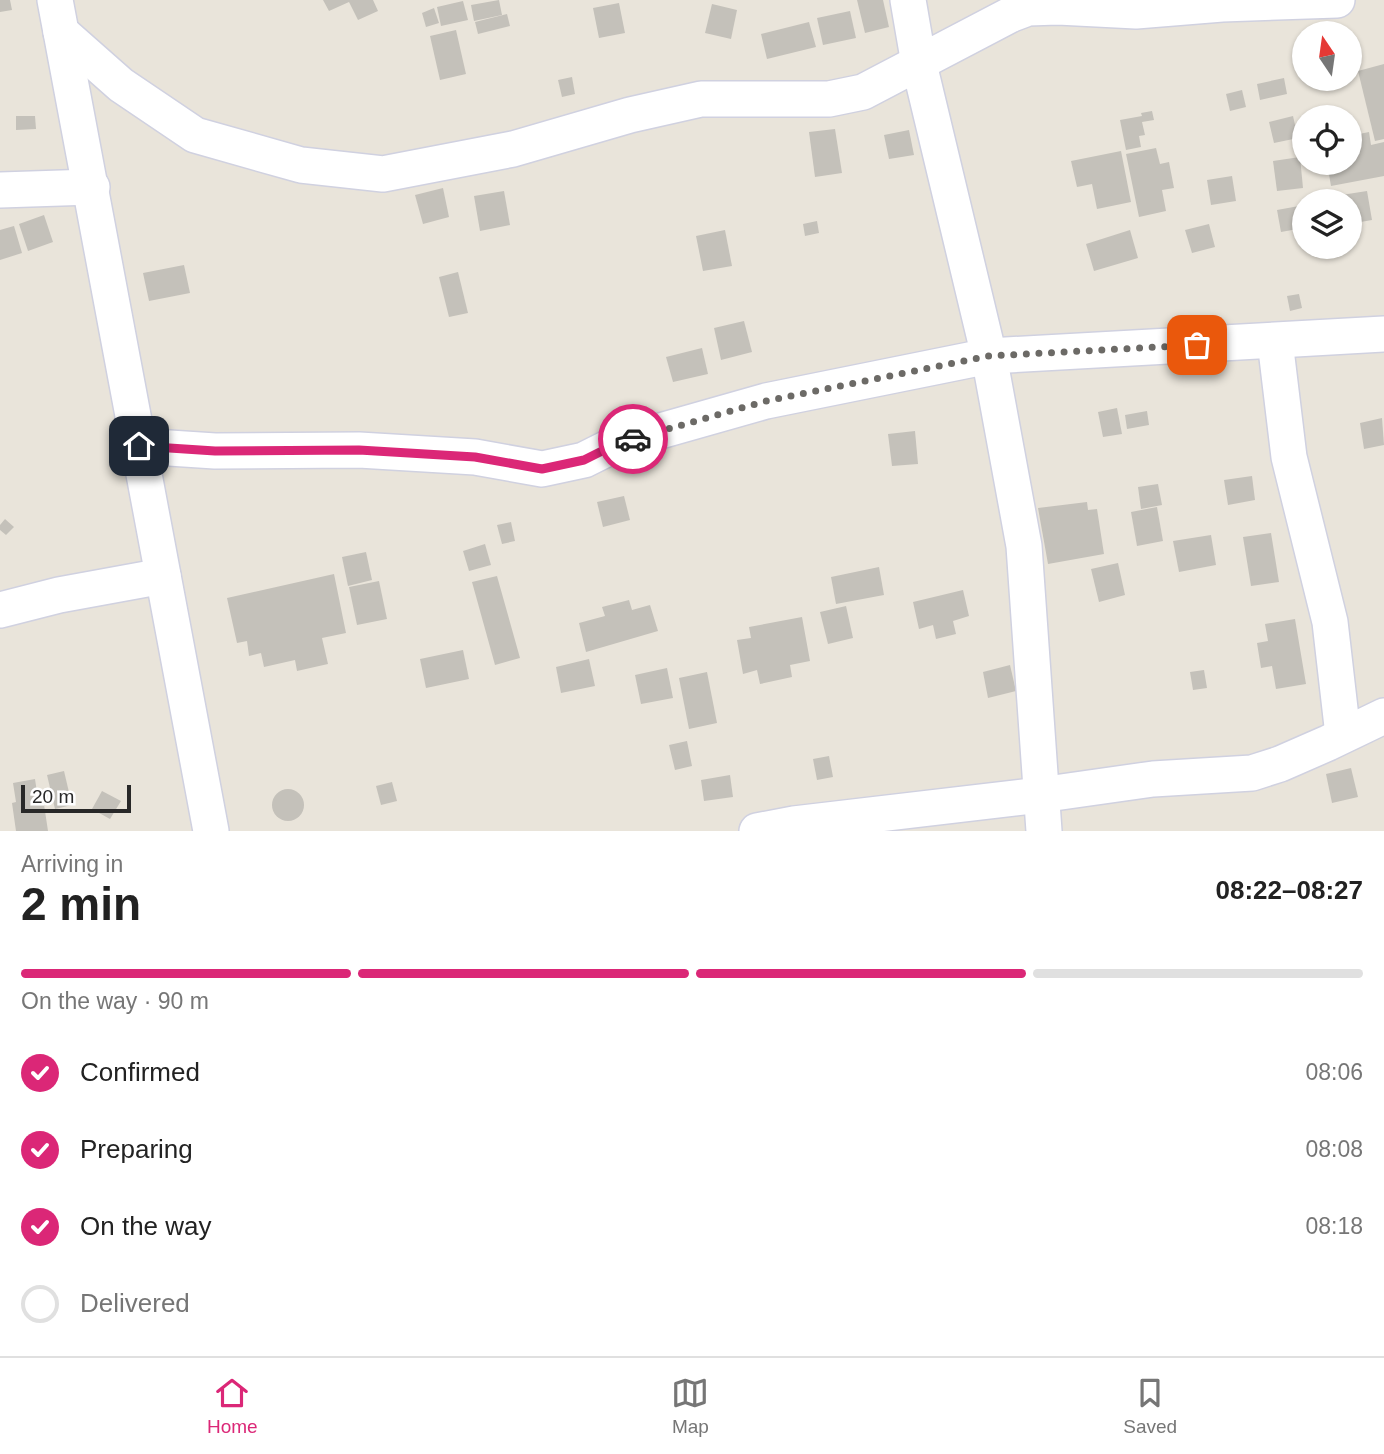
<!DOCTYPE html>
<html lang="en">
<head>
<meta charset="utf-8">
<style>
  :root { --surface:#fff; --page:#f2f2f2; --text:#222; --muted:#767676; --line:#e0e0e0; --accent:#db2777 }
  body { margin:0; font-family:Helvetica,sans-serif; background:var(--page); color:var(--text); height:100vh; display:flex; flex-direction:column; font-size:26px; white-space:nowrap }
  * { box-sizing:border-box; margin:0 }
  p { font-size:23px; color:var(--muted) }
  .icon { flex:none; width:38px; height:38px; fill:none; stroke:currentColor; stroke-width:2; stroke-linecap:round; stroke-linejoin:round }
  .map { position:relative; height:831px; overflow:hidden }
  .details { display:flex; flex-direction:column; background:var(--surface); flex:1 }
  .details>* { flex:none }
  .needle { width:46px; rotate:347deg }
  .buttons { position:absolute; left:1292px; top:21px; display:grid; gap:14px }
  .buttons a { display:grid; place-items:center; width:70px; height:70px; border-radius:50%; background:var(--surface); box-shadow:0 2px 5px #0004; font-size:35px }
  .scale { position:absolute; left:21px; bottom:18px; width:110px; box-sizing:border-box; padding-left:7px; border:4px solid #282828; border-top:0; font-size:19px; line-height:24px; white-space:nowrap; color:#282828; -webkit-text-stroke:5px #fff; paint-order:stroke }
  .pin { position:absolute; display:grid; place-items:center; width:60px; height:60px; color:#fff; margin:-30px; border-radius:14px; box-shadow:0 4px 10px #0006 }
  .courier { position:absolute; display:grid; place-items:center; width:70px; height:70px; margin:-35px; border:5px solid #db2777; border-radius:50%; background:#fff; color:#222; box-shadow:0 2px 9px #0007 }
  .overview em { font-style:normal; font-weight:800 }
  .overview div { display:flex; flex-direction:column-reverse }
  .overview { display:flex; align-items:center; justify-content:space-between; height:119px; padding:0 21px }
  h1 { font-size:46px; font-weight:800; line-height:52px }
  .bar { display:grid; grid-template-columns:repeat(4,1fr); gap:10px 7px; align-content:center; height:84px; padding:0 21px }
  .bar i { height:9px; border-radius:5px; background:var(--line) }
  .bar .selected { background:var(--accent) }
  .bar p { grid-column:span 4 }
  ol { padding:0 21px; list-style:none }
  li { display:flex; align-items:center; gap:21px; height:77px }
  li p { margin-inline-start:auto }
  li .icon { padding:7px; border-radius:50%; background:var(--accent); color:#fff; stroke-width:4 }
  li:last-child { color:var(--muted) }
  li i { width:38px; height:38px; border:4px solid var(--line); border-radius:50% }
  .menu { display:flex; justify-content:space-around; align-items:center; height:98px; border-top:2px solid var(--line); background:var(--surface); font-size:19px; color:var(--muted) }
  .menu a { display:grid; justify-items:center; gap:4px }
  .menu .selected { color:var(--accent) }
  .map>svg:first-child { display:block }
  .building { fill:#c4c1ba }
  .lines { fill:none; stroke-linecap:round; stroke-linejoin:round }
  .street-casing { stroke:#d0d1e0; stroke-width:38 }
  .street { stroke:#fff; stroke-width:35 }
  .done { stroke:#6c6a66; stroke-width:7; stroke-dasharray:0 12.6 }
  .route { stroke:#db2777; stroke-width:9 }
</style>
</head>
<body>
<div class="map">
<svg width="1384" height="831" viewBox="0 0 1384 831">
  <rect width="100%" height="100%" fill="#e9e4da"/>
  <g class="building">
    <path d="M0,0H10L12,10L0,12Z"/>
    <path d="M323,0H373L378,11L358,20L349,2L329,11Z"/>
    <path d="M499,0L502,15L474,21L471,5Z"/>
    <path d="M857,0H883L889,27L865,33Z"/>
    <path d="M463,1L468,20L441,26L437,7Z"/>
    <path d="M619,3L625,33L599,38L593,8Z"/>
    <path d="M712,4L737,10L731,39L705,33Z"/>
    <path d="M434,8L439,23L426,27L422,13Z"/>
    <path d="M850,11L856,38L823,45L817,18Z"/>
    <path d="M507,14L510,26L478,34L475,22Z"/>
    <path d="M809,22L816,47L767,59L761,34Z"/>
    <path d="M456,30L466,74L440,80L430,36Z"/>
    <path d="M1384,64V139L1375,141L1358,71Z"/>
    <path d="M572,77L575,94L562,97L558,80Z"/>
    <path d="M1284,78L1287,94L1260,100L1257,84Z"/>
    <path d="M1242,90L1246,107L1230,111L1226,94Z"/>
    <path d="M1152,111L1154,120L1142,122L1145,135L1139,136L1141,147L1126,150L1120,120L1142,116L1141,113Z"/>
    <path d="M16,116H35L36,129L16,130Z"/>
    <path d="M1293,116L1298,138L1274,143L1269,122Z"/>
    <path d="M835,129L842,173L815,177L809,132Z"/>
    <path d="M909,130L914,155L889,159L884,135Z"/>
    <path d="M1369,132L1371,145L1384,142V176L1331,186L1327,163H1349V136Z"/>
    <path d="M1156,148L1160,164L1169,162L1174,188L1162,190L1166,211L1139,217L1126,154Z"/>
    <path d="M1121,151L1131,202L1097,209L1092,184L1077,187L1071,161Z"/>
    <path d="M1300,157L1303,188L1277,191L1273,161Z"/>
    <path d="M1232,176L1236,201L1211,205L1207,180Z"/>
    <path d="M443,188L449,217L423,224L415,195Z"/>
    <path d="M504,191L510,225L480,231L474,196Z"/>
    <path d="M1367,191L1372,220L1349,224V201H1336L1335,196Z"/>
    <path d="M1299,206L1303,228L1281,232L1277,210Z"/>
    <path d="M44,215L53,242L28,251L19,224Z"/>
    <path d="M817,221L819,233L805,236L803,224Z"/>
    <path d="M1209,224L1215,247L1192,253L1185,230Z"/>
    <path d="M14,226L22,253L0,260V230Z"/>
    <path d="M725,230L732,266L703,271L696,236Z"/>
    <path d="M1130,230L1138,258L1094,271L1086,244Z"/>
    <path d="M184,265L190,293L149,301L143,273Z"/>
    <path d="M458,272L468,313L449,317L439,277Z"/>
    <path d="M1299,294L1302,308L1290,311L1287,296Z"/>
    <path d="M744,321L752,352L721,360L714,328Z"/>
    <path d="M702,348L708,374L673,382L666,357Z"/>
    <path d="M1117,408L1122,434L1103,437L1098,412Z"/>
    <path d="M1147,411L1149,425L1127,429L1125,415Z"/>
    <path d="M1382,418L1384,445L1364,449L1360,423Z"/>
    <path d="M915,431L918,464L892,466L888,434Z"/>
    <path d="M1252,476L1255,500L1228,505L1224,480Z"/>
    <path d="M1158,484L1162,505L1141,509L1138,487Z"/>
    <path d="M624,496L630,520L603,527L597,502Z"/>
    <path d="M1087,502L1088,510L1097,509L1104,554L1048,564L1038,508Z"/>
    <path d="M1157,507L1163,541L1137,546L1131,512Z"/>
    <path d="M5,519L14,527L6,535L0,530V525Z"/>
    <path d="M511,522L515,541L502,544L497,525Z"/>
    <path d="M1271,533L1279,582L1251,586L1243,537Z"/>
    <path d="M1211,535L1216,565L1179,572L1173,541Z"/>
    <path d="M485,544L491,565L469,571L463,551Z"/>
    <path d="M366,552L372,580L348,586L342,557Z"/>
    <path d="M1118,563L1125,595L1099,602L1091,569Z"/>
    <path d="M879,567L884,595L836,604L831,577Z"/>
    <path d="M334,574L346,633L322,638L328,664L297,671L295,660L264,667L261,653L249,656L247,641L237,643L227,598Z"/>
    <path d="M497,576L520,658L495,665L472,582Z"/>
    <path d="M379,581L387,619L357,625L349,587Z"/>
    <path d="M963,590L969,616L953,621L956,634L936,639L933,625L919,629L913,602Z"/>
    <path d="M629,600L632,610L650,605L658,631L586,652L579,623L605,616L602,607Z"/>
    <path d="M846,606L853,638L828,644L820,612Z"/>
    <path d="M802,617L810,661L790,665L792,677L760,684L757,670L743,674L737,640L751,638L749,627Z"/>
    <path d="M1295,619L1306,684L1276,689L1272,666L1261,668L1257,643L1268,641L1265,624Z"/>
    <path d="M463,650L469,679L426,688L420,659Z"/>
    <path d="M589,659L595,686L561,693L556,667Z"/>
    <path d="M1010,665L1016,691L988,698L983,672Z"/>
    <path d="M667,668L673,698L641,704L635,675Z"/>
    <path d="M1204,670L1207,688L1193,690L1190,672Z"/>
    <path d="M707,672L717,723L689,729L679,678Z"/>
    <path d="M687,741L692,766L675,770L669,745Z"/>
    <path d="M829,756L833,777L817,780L813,759Z"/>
    <path d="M1351,768L1358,797L1332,803L1326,774Z"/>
    <path d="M64,771L72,805L55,809L47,775Z"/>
    <path d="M730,775L733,797L704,801L701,780Z"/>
    <path d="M35,779L38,799L43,798L48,831H16L12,803L16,802L13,783Z"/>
    <path d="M392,782L397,801L381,805L376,786Z"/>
    <circle cx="288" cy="805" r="16"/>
    <path d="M102,791L121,801L110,819L92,809Z"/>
  </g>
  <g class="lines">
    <g class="street-casing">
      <g id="street">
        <path d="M55,0L211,831"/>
        <path d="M908,0L919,64L989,356L1024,546L1044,831"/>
        <path d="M61,32L121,85L195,135L301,165L383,174L513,149L630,115L701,99H829L863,92L1012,14L1028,8L1058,7L1136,11L1222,4L1337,0"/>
        <path d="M0,190L92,187"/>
        <path d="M1275,341L1289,457L1330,622L1343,735"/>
        <path d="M139,446L215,451L359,450L475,457L542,469L584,460L618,443L766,401L989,356L1384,334"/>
        <path d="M0,610L59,595L163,576"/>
        <path d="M757,831L794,824L1040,795L1153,779L1252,773L1280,764L1328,743L1384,716"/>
      </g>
    </g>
    <use href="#street" class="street"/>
  </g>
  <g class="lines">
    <path class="done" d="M633,439L766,401L989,356L1197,345"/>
    <path class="route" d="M139,446L215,451L359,450L475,457L542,469L584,460L618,443L633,439"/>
  </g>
</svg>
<div class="buttons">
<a><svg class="needle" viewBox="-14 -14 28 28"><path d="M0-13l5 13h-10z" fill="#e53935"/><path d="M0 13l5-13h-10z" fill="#767676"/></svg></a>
<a><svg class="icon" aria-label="locate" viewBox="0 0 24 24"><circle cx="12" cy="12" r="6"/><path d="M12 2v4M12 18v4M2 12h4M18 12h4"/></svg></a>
<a><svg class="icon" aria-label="layers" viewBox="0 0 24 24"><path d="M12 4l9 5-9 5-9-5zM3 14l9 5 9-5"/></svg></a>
</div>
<div class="scale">20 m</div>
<div class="pin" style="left:1197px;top:345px;background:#ea580c"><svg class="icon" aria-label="bag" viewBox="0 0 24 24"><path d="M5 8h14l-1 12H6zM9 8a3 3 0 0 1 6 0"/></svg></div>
<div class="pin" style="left:139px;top:446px;background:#1f2937"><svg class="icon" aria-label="home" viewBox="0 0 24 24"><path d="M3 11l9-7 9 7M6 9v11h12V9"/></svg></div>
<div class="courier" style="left:633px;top:439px"><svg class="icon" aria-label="car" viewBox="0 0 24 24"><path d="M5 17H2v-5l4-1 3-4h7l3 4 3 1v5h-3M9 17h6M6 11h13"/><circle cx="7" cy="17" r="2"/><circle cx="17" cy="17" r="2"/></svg></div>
</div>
<section class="details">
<div class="overview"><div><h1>2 min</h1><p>Arriving in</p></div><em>08:22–08:27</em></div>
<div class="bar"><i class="selected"></i><i class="selected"></i><i class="selected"></i><i></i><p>On the way · 90 m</p></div>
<ol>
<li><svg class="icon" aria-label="check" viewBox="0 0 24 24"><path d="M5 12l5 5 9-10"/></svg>Confirmed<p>08:06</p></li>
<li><svg class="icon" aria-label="check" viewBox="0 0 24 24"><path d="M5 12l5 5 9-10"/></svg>Preparing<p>08:08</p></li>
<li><svg class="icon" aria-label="check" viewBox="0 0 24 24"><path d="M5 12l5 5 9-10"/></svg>On the way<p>08:18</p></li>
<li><i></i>Delivered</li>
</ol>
</section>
<nav class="menu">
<a class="selected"><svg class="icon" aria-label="home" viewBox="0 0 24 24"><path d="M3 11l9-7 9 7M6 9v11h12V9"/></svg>Home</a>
<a><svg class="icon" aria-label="map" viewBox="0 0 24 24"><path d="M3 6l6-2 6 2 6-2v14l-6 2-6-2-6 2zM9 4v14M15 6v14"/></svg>Map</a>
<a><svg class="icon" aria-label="saved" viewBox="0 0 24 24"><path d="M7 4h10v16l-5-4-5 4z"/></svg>Saved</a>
</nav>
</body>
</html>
